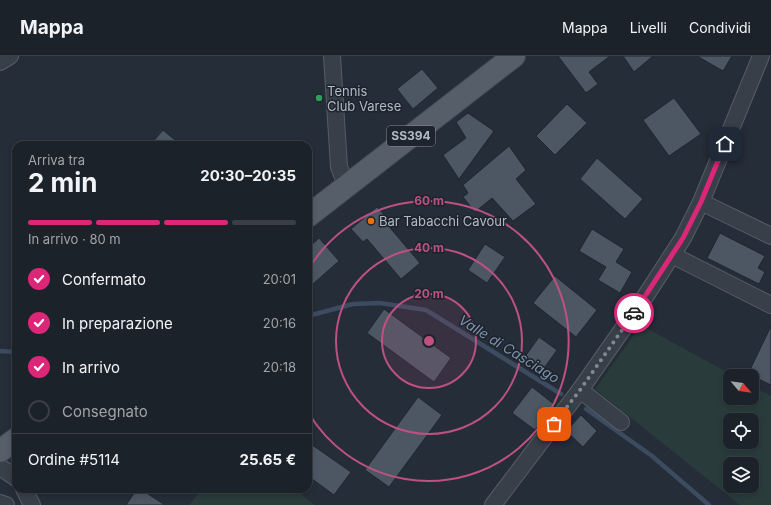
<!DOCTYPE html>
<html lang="it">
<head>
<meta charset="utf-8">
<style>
  :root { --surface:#1c222a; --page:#252a32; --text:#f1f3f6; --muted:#a0a4a8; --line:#3a3f47; --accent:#db2777 }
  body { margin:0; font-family:Inter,sans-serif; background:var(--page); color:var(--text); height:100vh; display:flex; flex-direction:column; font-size:15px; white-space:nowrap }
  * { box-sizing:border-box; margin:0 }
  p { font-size:13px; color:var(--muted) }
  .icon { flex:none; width:22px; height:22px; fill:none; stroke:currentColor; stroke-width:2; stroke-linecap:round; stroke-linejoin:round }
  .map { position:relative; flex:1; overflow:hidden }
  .panel { position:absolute; left:12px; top:85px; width:300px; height:352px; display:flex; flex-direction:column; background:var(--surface); border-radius:12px; box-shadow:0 2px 6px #0003,0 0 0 1px var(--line) }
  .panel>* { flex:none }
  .needle { width:26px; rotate:119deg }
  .controls { position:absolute; left:723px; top:313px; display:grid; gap:8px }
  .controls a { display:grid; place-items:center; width:36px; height:36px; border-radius:8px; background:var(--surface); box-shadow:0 2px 6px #0003,0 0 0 1px var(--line); font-size:20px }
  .pin { position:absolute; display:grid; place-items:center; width:34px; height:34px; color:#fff; margin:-17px; border-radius:8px; box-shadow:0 2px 6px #0006 }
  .courier { position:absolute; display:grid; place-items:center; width:40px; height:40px; margin:-20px; border:3px solid #db2777; border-radius:50%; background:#fff; color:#222; box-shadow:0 1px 5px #0007 }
  .headline em { font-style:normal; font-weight:700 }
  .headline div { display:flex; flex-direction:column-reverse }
  .headline { display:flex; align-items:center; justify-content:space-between; height:68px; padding:0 16px }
  h1 { font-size:26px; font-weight:700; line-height:30px }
  .bar { display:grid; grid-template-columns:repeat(4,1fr); gap:6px 4px; align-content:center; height:48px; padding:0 16px }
  .bar i { height:5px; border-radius:3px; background:var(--line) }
  .bar .on { background:var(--accent) }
  .bar p { grid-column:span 4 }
  .line { display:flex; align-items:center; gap:10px; padding:0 16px; border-top:1px solid var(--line) }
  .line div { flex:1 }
  ol { padding:0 16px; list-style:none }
  li { display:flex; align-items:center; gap:12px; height:44px }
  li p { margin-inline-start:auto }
  li .icon { padding:4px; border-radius:50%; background:var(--accent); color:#fff; stroke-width:4 }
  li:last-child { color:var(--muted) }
  li i { width:22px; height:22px; border:2px solid var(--line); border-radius:50% }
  header { display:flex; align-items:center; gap:24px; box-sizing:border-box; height:56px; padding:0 20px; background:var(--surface); border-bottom:1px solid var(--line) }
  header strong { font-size:19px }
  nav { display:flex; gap:22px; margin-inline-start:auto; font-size:14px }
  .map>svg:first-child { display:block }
  .green { fill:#293b3b; fill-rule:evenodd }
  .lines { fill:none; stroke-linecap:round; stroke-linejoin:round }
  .stream { stroke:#3c4b60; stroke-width:4.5 }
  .building { fill:#4d5764; stroke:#1f2630 }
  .street-casing { stroke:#565d67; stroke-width:18 }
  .primary-casing { stroke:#414852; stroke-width:24 }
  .street { stroke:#383f49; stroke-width:16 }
  .primary { stroke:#565e69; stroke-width:22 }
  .done { stroke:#818994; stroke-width:4; stroke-dasharray:0 7.2 }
  .route { stroke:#db2777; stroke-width:5 }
  .ring { fill:none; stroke:#bd5180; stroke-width:2 }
  .leisure-dot { fill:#2e9e5b; stroke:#1d242e; stroke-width:1.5 }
  .food-dot { fill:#e8710a; stroke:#1d242e; stroke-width:1.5 }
  .labels { text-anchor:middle; stroke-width:3; stroke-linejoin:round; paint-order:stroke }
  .shield { fill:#1d242e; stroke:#868d98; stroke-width:1 }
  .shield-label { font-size:12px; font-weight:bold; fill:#b3bac5 }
  .poi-label { font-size:13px; fill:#b3bac5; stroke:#1d242e; text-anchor:start }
  .water-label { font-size:14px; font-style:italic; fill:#7e91aa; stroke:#1d242e }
  .centre { fill:#bd5180; stroke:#1d242e; stroke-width:2 }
  .ring-label { font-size:12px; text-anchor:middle; font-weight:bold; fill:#bd5180; stroke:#1d242e; stroke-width:3; stroke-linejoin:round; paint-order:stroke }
</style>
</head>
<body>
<header>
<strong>Mappa</strong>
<nav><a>Mappa</a><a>Livelli</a><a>Condividi</a></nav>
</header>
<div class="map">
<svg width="771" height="449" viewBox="0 0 771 449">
  <rect width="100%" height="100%" fill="#252d38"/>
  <g class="green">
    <path d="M641,269L734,320H730V342H752V330L771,340V449H740L595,333ZM730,364H752V386H730ZM730,408H752V430H730Z"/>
    <path d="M202,433H294L315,449H189Z"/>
  </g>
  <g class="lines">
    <g class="stream">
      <path d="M308,260L353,248L380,247L426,254L561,338"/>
      <path d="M0,295L16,296"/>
      <path d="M586,353L652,400L709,449"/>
    </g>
  </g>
  <g class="building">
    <path d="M558,0H610L589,16L598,28L586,37Z"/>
    <path d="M623,0H653L634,16Z"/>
    <path d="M697,0H732L723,15Z"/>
    <path d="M422,13L438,32L413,53L397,33Z"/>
    <path d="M674,42L701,78L669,100L643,64Z"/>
    <path d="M567,48L587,67L555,99L536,80Z"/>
    <path d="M468,57L494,75L459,123L443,99L466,82L456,66Z"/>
    <path d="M163,74L181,89H150Z"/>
    <path d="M509,90L526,114L516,123L536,148L513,165L492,142L475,156L463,141L468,137L463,129Z"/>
    <path d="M597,102L643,143L625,163L580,123Z"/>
    <path d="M377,151L389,164L386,167L420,207L401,223L367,183L363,186L351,173Z"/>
    <path d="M592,173L624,193L616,206L632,216L620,237L598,224L606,211L579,195Z"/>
    <path d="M720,177L765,200L758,212L765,216L759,228L707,202Z"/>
    <path d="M319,182L339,205L313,228L308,222V192Z"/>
    <path d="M485,188L505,201L487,227L468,214Z"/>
    <path d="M555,220L597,254L576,281L533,247Z"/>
    <path d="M384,253L451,302L434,326L367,277Z"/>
    <path d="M771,270V329L748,318Z"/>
    <path d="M539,281L557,294L542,315L524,302Z"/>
    <path d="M532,331L555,349L535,374L512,357Z"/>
    <path d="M418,341L442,359L389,431L365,414Z"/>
    <path d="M581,359L597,375L583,391L566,375Z"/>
    <path d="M308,386L351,416L334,439L308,420Z"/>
    <path d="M137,433H152L148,438L165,449H126Z"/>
  </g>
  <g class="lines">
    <g class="street-casing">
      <g id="street">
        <path d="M332,0L339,111L347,131"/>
        <path d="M0,6L10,0"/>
        <path d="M701,146L771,180"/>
        <path d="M672,199L771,249"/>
        <path d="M580,334L621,366"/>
        <path d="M0,411L16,422"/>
        <path d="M24,433L32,449"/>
        <path d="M0,447L6,449"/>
        <path d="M493,449L580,334L641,247L683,182L701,146L761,0"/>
      </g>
    </g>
    <g class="primary-casing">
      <g id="primary">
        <path d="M308,160L514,0"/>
        <path d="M0,395L16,383"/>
      </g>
    </g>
    <use href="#street" class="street"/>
    <use href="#primary" class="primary"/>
  </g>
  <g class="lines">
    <path class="done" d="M554,368L580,334L634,257"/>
    <path class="route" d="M634,257L683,182L701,146L725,88"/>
  </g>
  <circle cx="429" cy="285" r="47" fill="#bd5180" fill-opacity=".12"/>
  <g class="ring">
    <circle cx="429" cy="285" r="47"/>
    <circle cx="429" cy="285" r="93"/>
    <path d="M308 214A140 140 0 1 1 308 356"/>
  </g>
  <circle class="leisure-dot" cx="319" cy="42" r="4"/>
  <circle class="food-dot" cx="371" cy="165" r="4"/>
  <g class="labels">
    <rect class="shield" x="387" y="70" width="48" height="20" rx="3"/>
    <g class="shield-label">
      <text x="411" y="84">SS394</text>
    </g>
    <g class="poi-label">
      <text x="327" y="40">Tennis<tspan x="327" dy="15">Club Varese</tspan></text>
      <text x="379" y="170">Bar Tabacchi Cavour</text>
    </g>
    <g class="water-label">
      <text transform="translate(509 293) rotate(32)" y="5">Valle di Casciago</text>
    </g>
  </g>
  <circle cx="429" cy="285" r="6" class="centre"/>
  <g class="ring-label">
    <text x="429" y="149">60 m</text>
    <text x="429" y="196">40 m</text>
    <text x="429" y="242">20 m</text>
  </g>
</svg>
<div class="controls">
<a><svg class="needle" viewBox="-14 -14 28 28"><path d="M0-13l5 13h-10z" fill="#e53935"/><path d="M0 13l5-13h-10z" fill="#a0a4a8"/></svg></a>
<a><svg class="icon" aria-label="locate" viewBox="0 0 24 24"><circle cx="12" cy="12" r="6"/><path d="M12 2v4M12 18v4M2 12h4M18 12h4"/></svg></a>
<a><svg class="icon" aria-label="layers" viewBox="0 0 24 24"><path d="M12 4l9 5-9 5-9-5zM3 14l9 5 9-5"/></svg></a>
</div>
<div class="pin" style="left:554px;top:368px;background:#ea580c"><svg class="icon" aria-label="bag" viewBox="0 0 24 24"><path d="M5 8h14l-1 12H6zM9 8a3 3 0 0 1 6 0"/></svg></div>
<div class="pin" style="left:725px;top:88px;background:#1f2937"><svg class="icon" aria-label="home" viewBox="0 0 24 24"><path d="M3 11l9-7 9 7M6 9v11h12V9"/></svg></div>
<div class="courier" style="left:634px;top:257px"><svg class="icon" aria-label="car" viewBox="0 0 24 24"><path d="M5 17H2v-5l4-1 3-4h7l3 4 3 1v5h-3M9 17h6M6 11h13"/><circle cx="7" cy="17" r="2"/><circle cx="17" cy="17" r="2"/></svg></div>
<section class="panel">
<div class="headline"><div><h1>2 min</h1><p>Arriva tra</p></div><em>20:30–20:35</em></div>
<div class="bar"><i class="on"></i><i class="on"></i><i class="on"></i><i></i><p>In arrivo · 80 m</p></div>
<ol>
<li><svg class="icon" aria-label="check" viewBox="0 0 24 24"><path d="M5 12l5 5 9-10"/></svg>Confermato<p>20:01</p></li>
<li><svg class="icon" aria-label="check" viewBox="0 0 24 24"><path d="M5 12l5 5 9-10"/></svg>In preparazione<p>20:16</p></li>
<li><svg class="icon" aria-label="check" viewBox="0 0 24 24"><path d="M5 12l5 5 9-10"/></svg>In arrivo<p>20:18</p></li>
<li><i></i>Consegnato</li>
</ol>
<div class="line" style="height:52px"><div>Ordine #5114</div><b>25.65 €</b></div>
</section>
</div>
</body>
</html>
